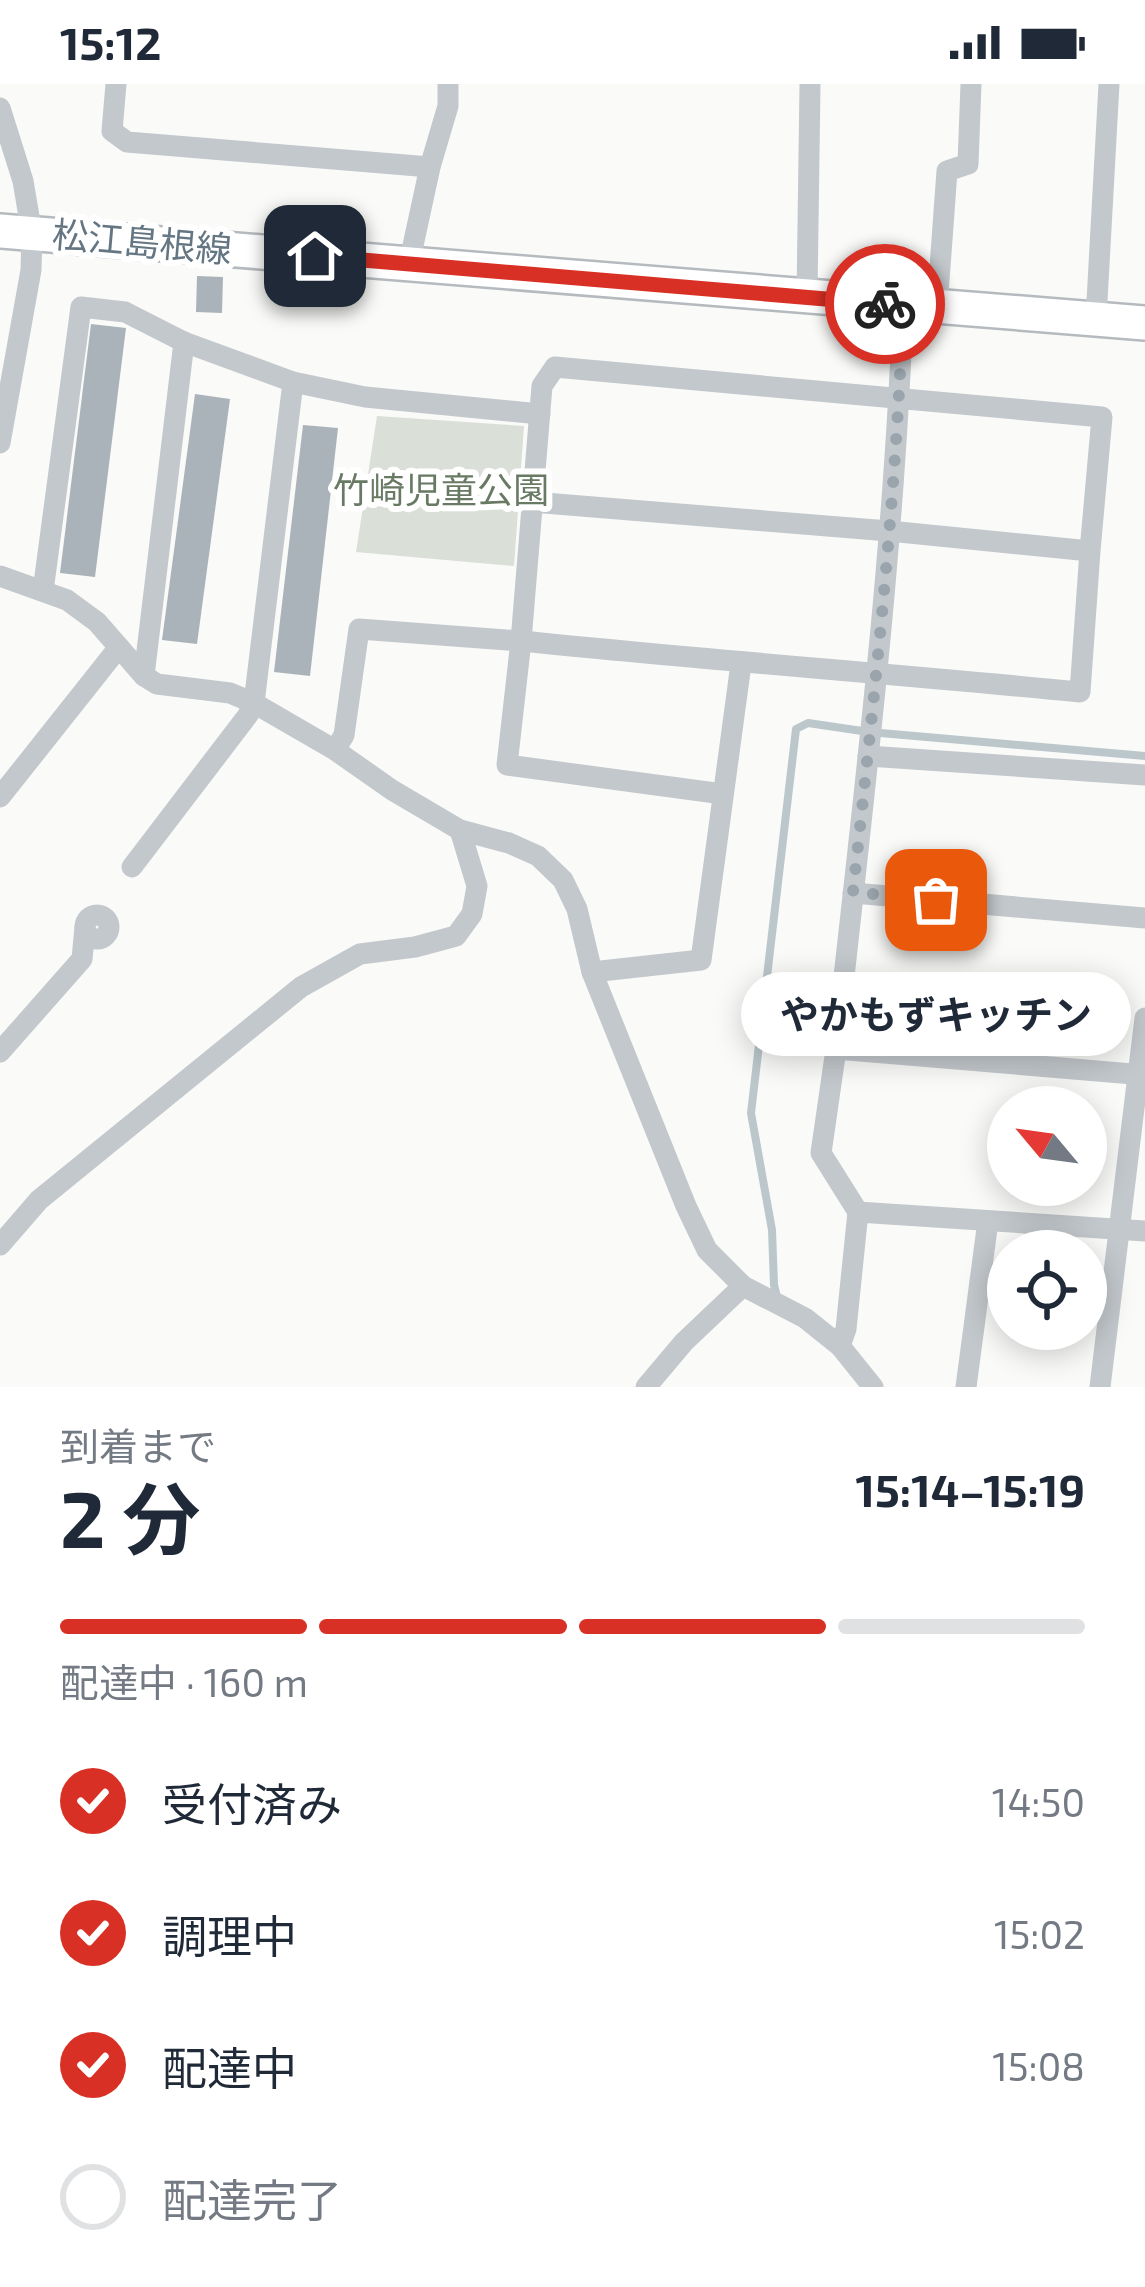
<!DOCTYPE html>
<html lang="ja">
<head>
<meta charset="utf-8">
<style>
  :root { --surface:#fff; --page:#f6f6f7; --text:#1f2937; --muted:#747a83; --line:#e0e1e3; --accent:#d93025 }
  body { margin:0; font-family:"Exo 2","Noto Sans JP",sans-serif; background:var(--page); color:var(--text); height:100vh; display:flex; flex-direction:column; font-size:45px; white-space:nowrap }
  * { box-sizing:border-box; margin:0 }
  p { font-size:39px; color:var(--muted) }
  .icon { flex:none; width:66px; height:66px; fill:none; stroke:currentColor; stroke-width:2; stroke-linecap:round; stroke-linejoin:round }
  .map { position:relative; height:1303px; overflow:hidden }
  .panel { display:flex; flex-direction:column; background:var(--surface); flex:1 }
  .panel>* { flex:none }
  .needle { width:78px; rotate:299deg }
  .tools { position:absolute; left:987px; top:1002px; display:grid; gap:24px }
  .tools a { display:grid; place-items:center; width:120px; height:120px; border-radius:50%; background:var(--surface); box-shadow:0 6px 30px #0003; font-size:60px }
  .pin { position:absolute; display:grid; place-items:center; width:102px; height:102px; color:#fff; margin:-51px; border-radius:24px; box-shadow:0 6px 18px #0006 }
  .courier { position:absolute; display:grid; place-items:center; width:120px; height:120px; margin:-60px; border:9px solid #d93025; border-radius:50%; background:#fff; color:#222; box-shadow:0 3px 15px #0007 }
  .bubble { position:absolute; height:84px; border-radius:42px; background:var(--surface); box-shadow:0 6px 30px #0003; font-size:39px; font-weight:700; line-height:84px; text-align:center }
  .headline em { font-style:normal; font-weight:700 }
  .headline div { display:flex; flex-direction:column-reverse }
  .headline { display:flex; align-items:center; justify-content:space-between; height:204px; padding:0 60px }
  h1 { font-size:78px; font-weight:700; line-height:90px }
  .bar { display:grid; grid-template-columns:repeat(4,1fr); gap:18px 12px; align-content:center; height:144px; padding:0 60px }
  .bar i { height:15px; border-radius:9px; background:var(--line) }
  .bar .current { background:var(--accent) }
  .bar p { grid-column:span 4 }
  ol { padding:0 60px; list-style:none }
  li { display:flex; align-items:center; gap:36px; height:132px }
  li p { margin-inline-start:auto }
  li .icon { padding:12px; border-radius:50%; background:var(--accent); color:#fff; stroke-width:4 }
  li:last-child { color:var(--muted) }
  li i { width:66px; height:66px; border:6px solid var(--line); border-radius:50% }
  .status { display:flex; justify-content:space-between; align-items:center; height:84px; padding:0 60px; background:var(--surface); direction:ltr }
  .status svg { height:33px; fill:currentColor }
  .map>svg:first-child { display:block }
  .green { fill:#dadfd7 }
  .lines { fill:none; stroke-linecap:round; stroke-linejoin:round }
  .stream { stroke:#bbc7cb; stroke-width:8 }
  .building { fill:#aab3b9 }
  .primary-casing { stroke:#b5babe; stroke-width:38 }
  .street { stroke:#c3c8cc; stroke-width:21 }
  .primary { stroke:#fff; stroke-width:33 }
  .done { stroke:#99a4ac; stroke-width:12; stroke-dasharray:0 21.6 }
  .route { stroke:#d93025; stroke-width:15 }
  .labels { text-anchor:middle; stroke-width:12; stroke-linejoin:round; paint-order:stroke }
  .street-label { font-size:36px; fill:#657683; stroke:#fff }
  .park-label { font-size:36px; fill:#687a64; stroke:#fff }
</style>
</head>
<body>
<div class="status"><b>15:12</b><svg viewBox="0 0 49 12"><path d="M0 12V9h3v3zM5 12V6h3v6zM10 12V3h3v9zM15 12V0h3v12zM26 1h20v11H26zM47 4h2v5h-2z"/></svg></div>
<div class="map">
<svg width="1145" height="1303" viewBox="0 0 1145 1303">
  <rect width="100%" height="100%" fill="#fafaf8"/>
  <path class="green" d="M377,332L524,342L514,482L356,468Z"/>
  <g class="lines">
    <path class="stream" d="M777,1213L774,1201L772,1146L751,1029L796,645L808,639L869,648L1145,672"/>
  </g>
  <g class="building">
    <path d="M197,192L223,193L222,229L196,228Z"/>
    <path d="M91,240L126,244L95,493L60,489Z"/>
    <path d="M195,310L230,315L197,560L162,556Z"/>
    <path d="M303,341L338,344L310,592L274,588Z"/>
  </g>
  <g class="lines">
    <g class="primary-casing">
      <path id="primary" d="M0,147L1145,239"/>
    </g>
    <g class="street">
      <path d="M116,0L112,47L127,58L430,83"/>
      <path d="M0,24L23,97L32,150L31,186L0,359"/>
      <path d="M409,180L430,83L448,22V0"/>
      <path d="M807,212L810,0"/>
      <path d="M903,222C894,470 863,718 836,965L1145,991"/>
      <path d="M937,224L947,87L968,80L971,0"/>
      <path d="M1096,235L1109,0"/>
      <path d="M532,418L889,447L1090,467L1102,333L555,283L542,302L521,557C707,576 894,590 1080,608L1090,467"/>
      <path d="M0,492L67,516L97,538L144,592L157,600L230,609L254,619L335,666L392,706L460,746L509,759L538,772L563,796L577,825L592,888L686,1122L707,1166L743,1202L805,1234L840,1262L873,1303"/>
      <path d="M43,507L81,223L125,228L184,258L293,298L365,313L540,330"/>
      <path d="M144,592L184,258"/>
      <path d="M335,666L344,651L359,545L521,557L507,681L723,710"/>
      <path d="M868,672L1145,691"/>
      <path d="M0,713L119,563"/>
      <path d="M132,783L248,631L254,619L293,298"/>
      <path d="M853,809L1145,834"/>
      <circle cx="97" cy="843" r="12"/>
      <path d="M592,888L701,876L741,580"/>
      <path d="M836,965L821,1069L858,1128L1145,1147"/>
      <path d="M0,968L82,875L85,843"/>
      <path d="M0,1161L39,1116L301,903L360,870L415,863L456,852L472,830L477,802L460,746"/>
      <path d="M840,1262L846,1245L858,1128"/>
      <path d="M646,1303L684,1258L743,1202"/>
      <path d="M966,1303L988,1137"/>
      <path d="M1100,1303L1145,934"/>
    </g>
    <use href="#primary" class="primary"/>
  </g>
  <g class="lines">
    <path class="done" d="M885,220L903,222C896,418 874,614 853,808L936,816"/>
    <path class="route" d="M315,172L885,220"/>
  </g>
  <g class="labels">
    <g class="street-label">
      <text transform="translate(142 158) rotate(5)" y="13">松江島根線</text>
    </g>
    <g class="park-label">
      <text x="441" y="419">竹崎児童公園</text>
    </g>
  </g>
</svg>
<div class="tools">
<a><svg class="needle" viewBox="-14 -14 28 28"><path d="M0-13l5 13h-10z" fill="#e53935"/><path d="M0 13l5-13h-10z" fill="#747a83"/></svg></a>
<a><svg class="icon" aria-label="locate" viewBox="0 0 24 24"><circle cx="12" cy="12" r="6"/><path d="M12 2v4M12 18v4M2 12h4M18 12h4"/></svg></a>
</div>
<div class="pin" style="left:936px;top:816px;background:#ea580c"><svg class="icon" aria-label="bag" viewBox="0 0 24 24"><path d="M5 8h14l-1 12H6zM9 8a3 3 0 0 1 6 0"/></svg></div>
<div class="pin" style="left:315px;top:172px;background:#1f2937"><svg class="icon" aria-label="home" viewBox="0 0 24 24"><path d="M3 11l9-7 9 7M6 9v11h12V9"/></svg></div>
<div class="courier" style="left:885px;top:220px"><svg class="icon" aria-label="bike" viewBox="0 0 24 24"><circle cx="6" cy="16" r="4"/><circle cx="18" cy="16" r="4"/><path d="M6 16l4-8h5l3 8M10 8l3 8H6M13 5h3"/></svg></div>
<div class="bubble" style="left:741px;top:888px;width:390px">やかもずキッチン</div>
</div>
<section class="panel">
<div class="headline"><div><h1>2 分</h1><p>到着まで</p></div><em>15:14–15:19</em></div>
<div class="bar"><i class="current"></i><i class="current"></i><i class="current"></i><i></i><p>配達中 · 160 m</p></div>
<ol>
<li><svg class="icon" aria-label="check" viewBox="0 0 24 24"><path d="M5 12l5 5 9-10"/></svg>受付済み<p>14:50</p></li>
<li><svg class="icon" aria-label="check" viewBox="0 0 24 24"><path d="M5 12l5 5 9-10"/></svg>調理中<p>15:02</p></li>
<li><svg class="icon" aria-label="check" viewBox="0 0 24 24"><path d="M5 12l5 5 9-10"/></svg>配達中<p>15:08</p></li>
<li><i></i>配達完了</li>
</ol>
</section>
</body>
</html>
